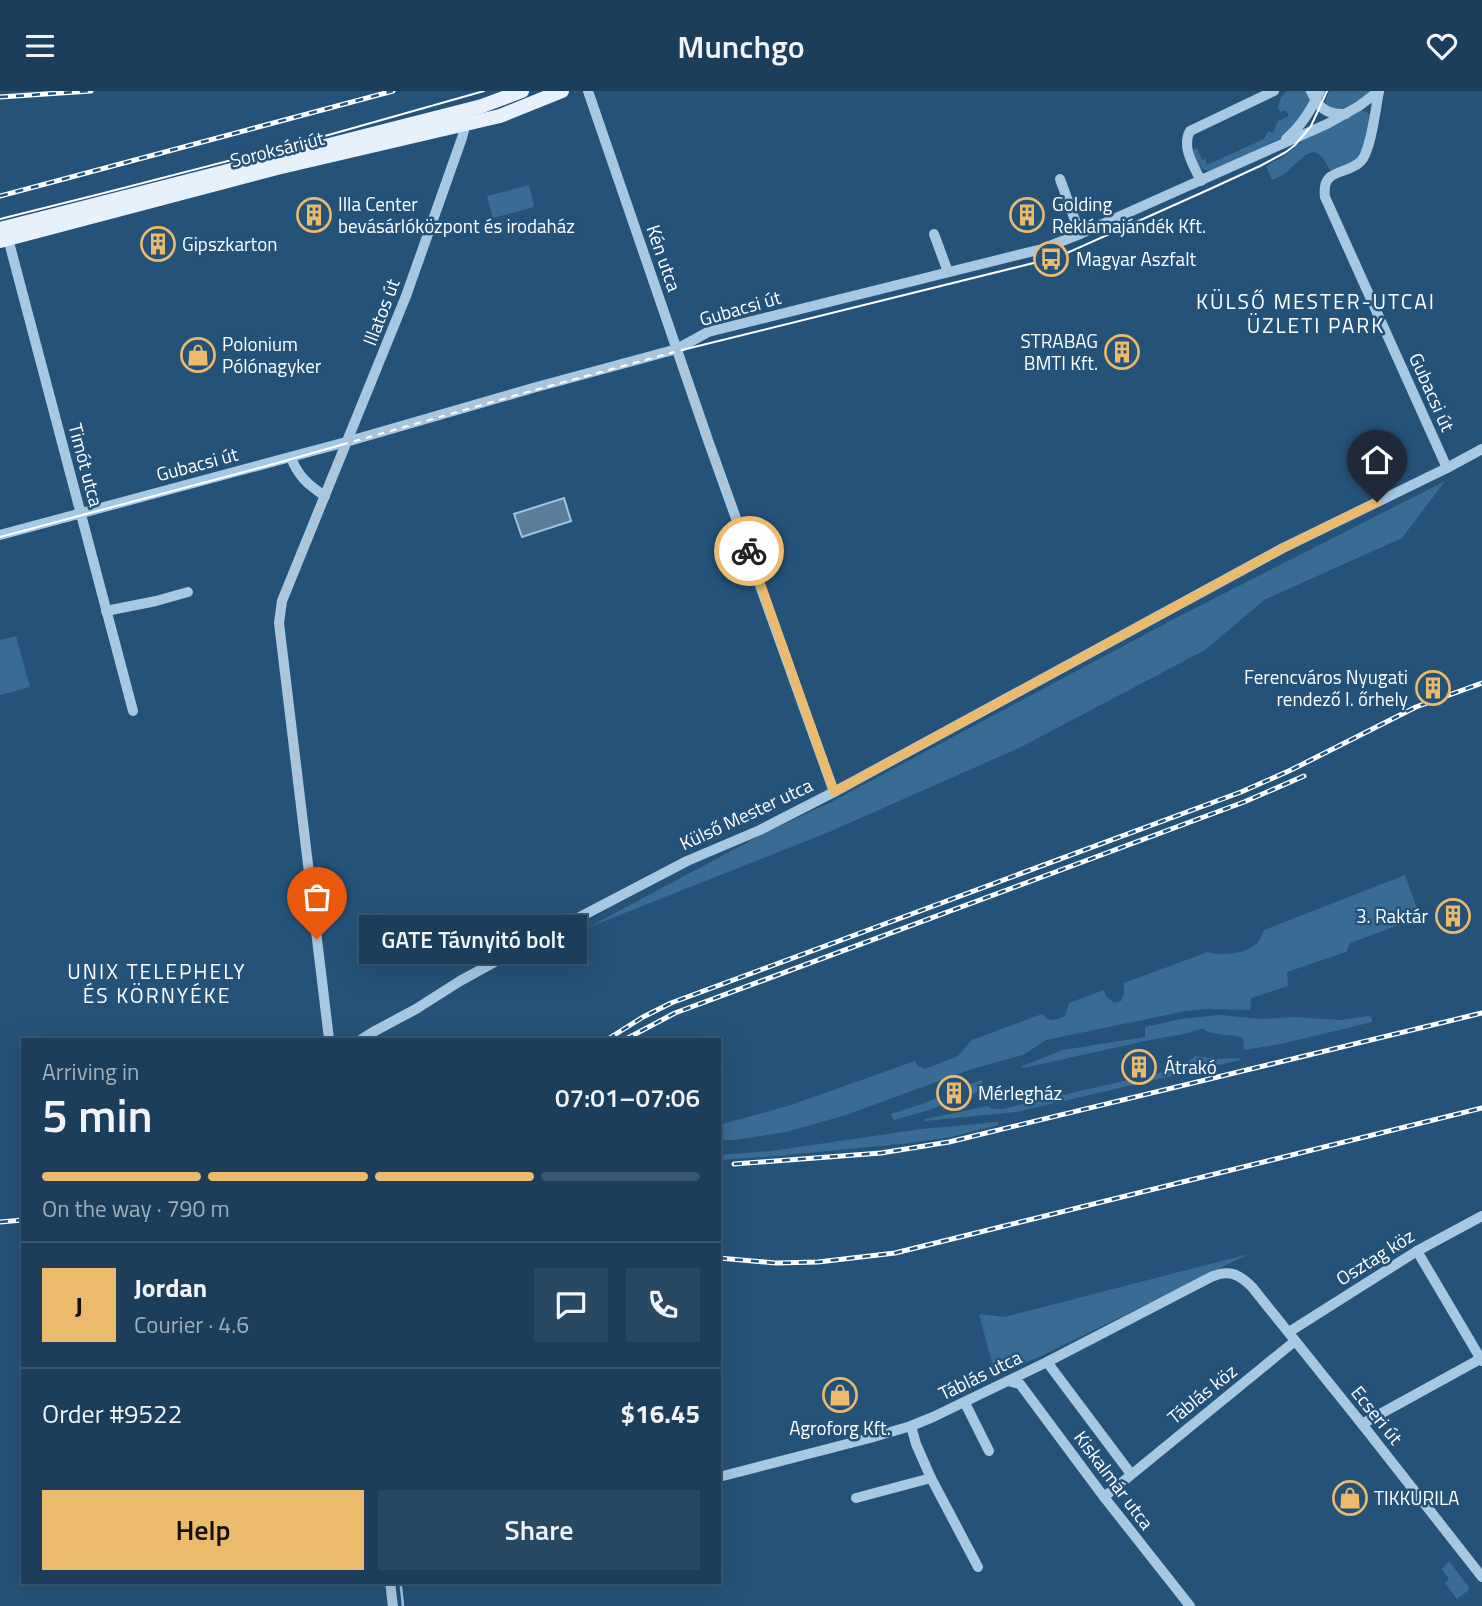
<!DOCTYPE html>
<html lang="en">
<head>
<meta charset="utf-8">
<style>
  :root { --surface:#1c3e5a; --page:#294963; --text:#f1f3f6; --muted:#a0aebb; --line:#3a5770; --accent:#ecba6c }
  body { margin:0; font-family:"Titillium Web",sans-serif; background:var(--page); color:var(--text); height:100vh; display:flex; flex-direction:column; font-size:26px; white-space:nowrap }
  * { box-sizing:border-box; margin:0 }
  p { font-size:23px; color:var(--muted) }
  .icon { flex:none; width:38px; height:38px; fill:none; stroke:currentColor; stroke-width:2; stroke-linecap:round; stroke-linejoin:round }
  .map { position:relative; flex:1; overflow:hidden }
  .sheet { position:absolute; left:21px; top:947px; width:700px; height:546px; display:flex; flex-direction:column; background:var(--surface); border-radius:0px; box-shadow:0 7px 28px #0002,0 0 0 2px var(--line) }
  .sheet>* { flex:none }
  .pin { position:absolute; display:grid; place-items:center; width:60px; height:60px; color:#fff; margin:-72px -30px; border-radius:50% 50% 50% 0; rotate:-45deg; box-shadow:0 0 7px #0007 }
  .pin .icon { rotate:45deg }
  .courier { position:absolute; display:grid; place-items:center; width:70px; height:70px; margin:-35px; border:5px solid #ecba6c; border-radius:50%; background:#fff; color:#222; box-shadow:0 2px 9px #0007 }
  .bubble { position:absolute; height:49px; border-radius:0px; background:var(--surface); box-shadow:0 7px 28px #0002,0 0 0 2px var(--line); font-size:23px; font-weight:600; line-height:49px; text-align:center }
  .overview em { font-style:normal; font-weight:600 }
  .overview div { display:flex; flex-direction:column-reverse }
  .overview { display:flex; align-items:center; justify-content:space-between; height:119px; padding:0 21px }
  h1 { font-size:46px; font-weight:600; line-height:52px }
  .bar { display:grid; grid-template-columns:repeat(4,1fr); gap:10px 7px; align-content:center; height:84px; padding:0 21px }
  .bar i { height:9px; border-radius:5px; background:var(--line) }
  .bar .active { background:var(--accent) }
  .bar p { grid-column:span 4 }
  .line { display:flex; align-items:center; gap:18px; padding:0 21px; border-top:2px solid var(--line) }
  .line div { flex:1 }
  .round { display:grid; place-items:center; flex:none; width:74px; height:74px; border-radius:0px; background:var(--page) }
  .primary-button { display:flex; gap:14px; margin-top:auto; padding:14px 21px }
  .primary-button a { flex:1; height:80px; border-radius:0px; background:var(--accent); color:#111; font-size:28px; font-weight:600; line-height:80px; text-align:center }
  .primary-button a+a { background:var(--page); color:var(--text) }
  header { display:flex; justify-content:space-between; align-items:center; height:91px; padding:0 21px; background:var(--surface); font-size:32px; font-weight:600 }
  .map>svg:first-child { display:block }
  .green { fill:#396c95 }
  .water { fill:#5c7d99; stroke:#9bc4e4; stroke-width:2 }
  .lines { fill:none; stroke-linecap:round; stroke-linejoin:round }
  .stream { stroke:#9bc4e4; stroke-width:2.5 }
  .minor { stroke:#a7c8e3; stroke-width:10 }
  .major { stroke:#e6f1fc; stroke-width:14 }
  .tram { stroke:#fff; stroke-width:2 }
  .rail-casing { stroke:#fff; stroke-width:5 }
  .rail { stroke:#255278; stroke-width:2.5; stroke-dasharray:8; stroke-linecap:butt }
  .done { stroke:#b3c2d0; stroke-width:7; stroke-dasharray:0 12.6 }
  .route { stroke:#ecba6c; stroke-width:9 }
  .labels { text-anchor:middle; stroke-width:5; stroke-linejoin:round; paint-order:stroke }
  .street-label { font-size:19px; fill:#fff; stroke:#255278 }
  .poi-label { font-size:19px; fill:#fff; stroke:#255278; text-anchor:start }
  .neighbourhood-label { font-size:21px; letter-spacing:2px; fill:#fff; stroke:#255278 }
</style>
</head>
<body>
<header><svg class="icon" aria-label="menu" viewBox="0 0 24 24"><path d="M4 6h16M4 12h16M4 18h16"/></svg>Munchgo<svg class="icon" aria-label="heart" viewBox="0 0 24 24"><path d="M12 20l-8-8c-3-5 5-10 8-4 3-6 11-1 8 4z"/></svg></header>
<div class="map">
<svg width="1482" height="1515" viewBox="0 0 1482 1515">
  <rect width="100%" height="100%" fill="#255278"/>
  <g class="green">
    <path d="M1287,0H1306L1309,9L1308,17L1281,47L1211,80C1198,79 1196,70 1193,59L1197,57L1202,69L1205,68L1207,74L1264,48L1268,40L1273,42L1278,30L1289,25L1286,19L1280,21L1278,16L1281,6Z"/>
    <path d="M1329,0H1372C1361,8 1349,19 1335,19L1324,13Z"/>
    <path d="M1361,19L1368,22L1370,24C1367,39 1366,64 1352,71C1345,75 1337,77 1330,80C1314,42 1301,71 1283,84C1280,86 1276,87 1272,89L1266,75L1287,63L1307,45Z"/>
    <path d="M529,94L534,116L493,127L487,105Z"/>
    <path d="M1445,390L1402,447L1264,509L1205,559L1019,657L829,741L587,837L763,743L833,710L1174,528Z"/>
    <path d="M16,545L30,596L0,604V549Z"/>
    <path d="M1405,784L1420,826L1350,852L1346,861L1287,881L1288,895L1251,907L1250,919L1208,918L1186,920L1046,949L1023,964L972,978L846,1024L786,1041L735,1049H719V1034L788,1015L915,970L918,975L925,978L958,965L972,949L1042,923C1049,932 1056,929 1065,925L1069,912L1104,899L1106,905L1114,912L1121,910L1124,903V892L1208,861C1222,866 1250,862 1259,850C1261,847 1262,843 1264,839Z"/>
    <path d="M1219,924L1262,928L1294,926L1339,929L1370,925L1372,928V931L1281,953L1244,959L1243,947C1230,942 1214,946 1203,938L1195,939L1189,942L1150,949L1023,977L1022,975L1063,959L1145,946V936L1181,928Z"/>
    <path d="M1196,965L1217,968L1239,967L1240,969L1016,1021L925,1030V1028L988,1015L992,1018H1002L1171,979L1180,976Z"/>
    <path d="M982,989L983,999L929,1019L894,1029L891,1023L925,1012L950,1000L952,1007L958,1006L956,999L959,997Z"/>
    <path d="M998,1031V1034L951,1046L901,1053L775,1065L719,1069V1064L771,1060L922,1038Z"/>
    <path d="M1249,1163L1037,1267L995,1283L979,1223L1004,1226Z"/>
    <path d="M1449,1470L1470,1498L1457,1508L1445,1492L1449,1488L1442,1478Z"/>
  </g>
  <path class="water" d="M564,407L571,430L522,446L514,423Z"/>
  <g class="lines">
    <path class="stream" d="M401,1496L403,1515"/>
    <g class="minor">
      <path d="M588,0L709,352L834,701"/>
      <path d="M1311,0C1318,17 1327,24 1346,23"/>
      <path d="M1379,0C1376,15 1371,60 1361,70C1347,85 1321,76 1325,106L1447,377"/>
      <path d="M1286,48C1302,34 1311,19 1320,0"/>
      <path d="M1060,88L1080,143"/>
      <path d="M1201,90C1194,75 1181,56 1190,40L1274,0"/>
      <path d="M4,143L8,148L10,155L133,620"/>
      <path d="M934,143L948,181"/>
      <path d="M291,366C297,384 308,394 325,405"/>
      <path d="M0,444L346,351L533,297L677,258L708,241L1042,158L1080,143L1327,33L1359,15L1379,0"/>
      <path d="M106,520L156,510L188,501"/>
      <path d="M329,948L279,532L282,510L406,205L462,47L467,27"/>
      <path d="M362,948L373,941L416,918L460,890L513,861L687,770L760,739L834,701L1283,457L1447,377L1482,358"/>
      <path d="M1417,1160L1482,1270"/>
      <path d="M1289,1241L1417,1160L1482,1125"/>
      <path d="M1047,1271L1131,1383"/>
      <path d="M1008,1290L1020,1293L1104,1406L1190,1515"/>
      <path d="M965,1312L989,1360"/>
      <path d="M1362,1333L1482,1267"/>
      <path d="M911,1335L916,1353L931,1387L978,1476"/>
      <path d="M719,1386L870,1347L911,1335L933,1326L1047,1271L1211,1186C1229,1178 1239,1183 1252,1196L1362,1333L1482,1486"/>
      <path d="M1104,1406L1295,1250"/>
      <path d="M856,1407L931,1387"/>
      <path d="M390,1491L393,1515"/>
    </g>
    <g class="major">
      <path d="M0,138L482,15L522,0"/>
      <path d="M0,150L277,77L500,25L562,0"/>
    </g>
    <g class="tram">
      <path d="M0,128L104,102L332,43L484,0"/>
      <path d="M0,446L281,371L531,300L678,260L1058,166L1210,98L1260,75L1286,61L1295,54L1311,35L1327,0"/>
    </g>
    <g class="rail-casing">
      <g id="rail">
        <path d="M0,6L91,0"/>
        <path d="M0,105L393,0"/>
        <path d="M608,948L643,926L671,912L1241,701L1291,679L1416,616L1482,592"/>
        <path d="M626,948L675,922L1244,711L1304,685"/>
        <path d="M734,1073L881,1062L949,1051L1482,922"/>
        <path d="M0,1131L23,1129"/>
        <path d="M719,1167L776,1172L818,1171L895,1162L1482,1017"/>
      </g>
    </g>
    <use href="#rail" class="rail"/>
  </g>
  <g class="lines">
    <path class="done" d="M317,848L279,532L282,510L346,351L533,297L677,258L709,352L749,460"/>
    <path class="route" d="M749,460L834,701L1283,457L1377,411"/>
  </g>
  <defs>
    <g id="building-ring" transform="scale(1.75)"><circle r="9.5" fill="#255278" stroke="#ecba6c" stroke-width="1.5"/><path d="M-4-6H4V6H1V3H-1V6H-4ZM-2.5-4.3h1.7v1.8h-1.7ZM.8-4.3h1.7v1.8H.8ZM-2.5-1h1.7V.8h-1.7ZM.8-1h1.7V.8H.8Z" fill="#ecba6c"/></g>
    <g id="bus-ring" transform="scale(1.75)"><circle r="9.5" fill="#255278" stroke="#ecba6c" stroke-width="1.5"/><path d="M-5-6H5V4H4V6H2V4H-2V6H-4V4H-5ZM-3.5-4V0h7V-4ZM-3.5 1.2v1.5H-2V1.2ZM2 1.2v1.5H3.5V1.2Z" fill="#ecba6c"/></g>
    <g id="shop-ring" transform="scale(1.75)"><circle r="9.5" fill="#255278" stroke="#ecba6c" stroke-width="1.5"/><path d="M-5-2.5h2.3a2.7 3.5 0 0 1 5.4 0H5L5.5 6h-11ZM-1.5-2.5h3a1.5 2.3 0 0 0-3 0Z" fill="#ecba6c"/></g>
  </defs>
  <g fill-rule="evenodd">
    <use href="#building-ring" x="314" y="124"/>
    <use href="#building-ring" x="1027" y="124"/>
    <use href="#building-ring" x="158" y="153"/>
    <use href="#bus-ring" x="1051" y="168"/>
    <use href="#building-ring" x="1122" y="261"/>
    <use href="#shop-ring" x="198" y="264"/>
    <use href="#building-ring" x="1433" y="597"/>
    <use href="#building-ring" x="1453" y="825"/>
    <use href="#building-ring" x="1139" y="976"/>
    <use href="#building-ring" x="954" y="1002"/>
    <use href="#shop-ring" x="840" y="1304"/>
    <use href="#shop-ring" x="1350" y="1407"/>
  </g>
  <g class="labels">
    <g class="street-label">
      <text transform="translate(277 58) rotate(-14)" y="7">Soroksári út</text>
      <text transform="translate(664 167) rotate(71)" y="7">Kén utca</text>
      <text transform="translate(740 217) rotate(-16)" y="7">Gubacsi út</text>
      <text transform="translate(381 221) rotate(-69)" y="7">Illatos út</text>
      <text transform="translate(1432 301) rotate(66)" y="7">Gubacsi út</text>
      <text transform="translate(197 373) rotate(-15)" y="7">Gubacsi út</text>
      <text transform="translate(86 374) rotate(75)" y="7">Timót utca</text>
      <text transform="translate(746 723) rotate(-25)" y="7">Külső Mester utca</text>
      <text transform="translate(1375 1166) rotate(-32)" y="7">Osztag köz</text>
      <text transform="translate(980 1284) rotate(-26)" y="7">Táblás utca</text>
      <text transform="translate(1202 1303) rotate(-39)" y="7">Táblás köz</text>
      <text transform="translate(1377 1324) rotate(51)" y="7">Ecseri út</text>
      <text transform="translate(1114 1389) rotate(53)" y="7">Kiskalmár utca</text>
    </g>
    <g class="poi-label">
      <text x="338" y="120">Illa Center<tspan x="338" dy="22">bevásárlóközpont és irodaház</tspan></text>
      <text x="1052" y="120">Golding<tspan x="1052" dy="22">Reklámajándék Kft.</tspan></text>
      <text x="182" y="160">Gipszkarton</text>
      <text x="1076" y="175">Magyar Aszfalt</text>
      <text x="1098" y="257" text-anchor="end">STRABAG<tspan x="1098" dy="22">BMTI Kft.</tspan></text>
      <text x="222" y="260">Polonium<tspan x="222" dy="22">Pólónagyker</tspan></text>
      <text x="1408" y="593" text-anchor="end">Ferencváros Nyugati<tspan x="1408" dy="22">rendező I. őrhely</tspan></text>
      <text x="1428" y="832" text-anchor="end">3. Raktár</text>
      <text x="1164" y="983">Átrakó</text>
      <text x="978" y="1009">Mérlegház</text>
      <text x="840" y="1344" text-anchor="middle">Agroforg Kft.</text>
      <text x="1374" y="1414">TIKKURILA</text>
    </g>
    <g class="neighbourhood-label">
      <text x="1316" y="218">KÜLSŐ MESTER-UTCAI<tspan x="1316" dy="24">ÜZLETI PARK</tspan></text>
      <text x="157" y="888">UNIX TELEPHELY<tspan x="157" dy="24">ÉS KÖRNYÉKE</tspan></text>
    </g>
  </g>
</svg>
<div class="pin" style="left:317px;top:848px;background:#ea580c"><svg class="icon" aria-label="bag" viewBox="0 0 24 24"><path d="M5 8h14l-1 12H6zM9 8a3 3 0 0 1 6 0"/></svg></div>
<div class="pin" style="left:1377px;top:411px;background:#1f2937"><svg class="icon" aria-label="home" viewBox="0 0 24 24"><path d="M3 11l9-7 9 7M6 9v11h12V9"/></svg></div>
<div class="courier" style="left:749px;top:460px"><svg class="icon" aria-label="bike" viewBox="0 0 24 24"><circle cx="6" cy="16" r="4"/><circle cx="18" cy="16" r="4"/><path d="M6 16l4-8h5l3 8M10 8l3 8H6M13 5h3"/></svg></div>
<div class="bubble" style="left:359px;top:824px;width:228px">GATE Távnyitó bolt</div>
<section class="sheet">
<div class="overview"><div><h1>5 min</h1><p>Arriving in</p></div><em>07:01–07:06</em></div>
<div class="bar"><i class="active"></i><i class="active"></i><i class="active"></i><i></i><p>On the way · 790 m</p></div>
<div class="line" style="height:126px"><b class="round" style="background:var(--accent);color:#111">J</b><div><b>Jordan</b><p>Courier · 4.6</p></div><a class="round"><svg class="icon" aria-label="chat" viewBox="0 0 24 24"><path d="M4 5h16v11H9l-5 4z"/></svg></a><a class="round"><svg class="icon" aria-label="phone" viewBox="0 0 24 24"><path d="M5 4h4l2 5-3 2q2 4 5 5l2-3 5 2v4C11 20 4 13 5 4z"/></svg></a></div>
<div class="line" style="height:91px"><div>Order #9522</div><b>$16.45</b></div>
<div class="primary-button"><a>Help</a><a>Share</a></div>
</section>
</div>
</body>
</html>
